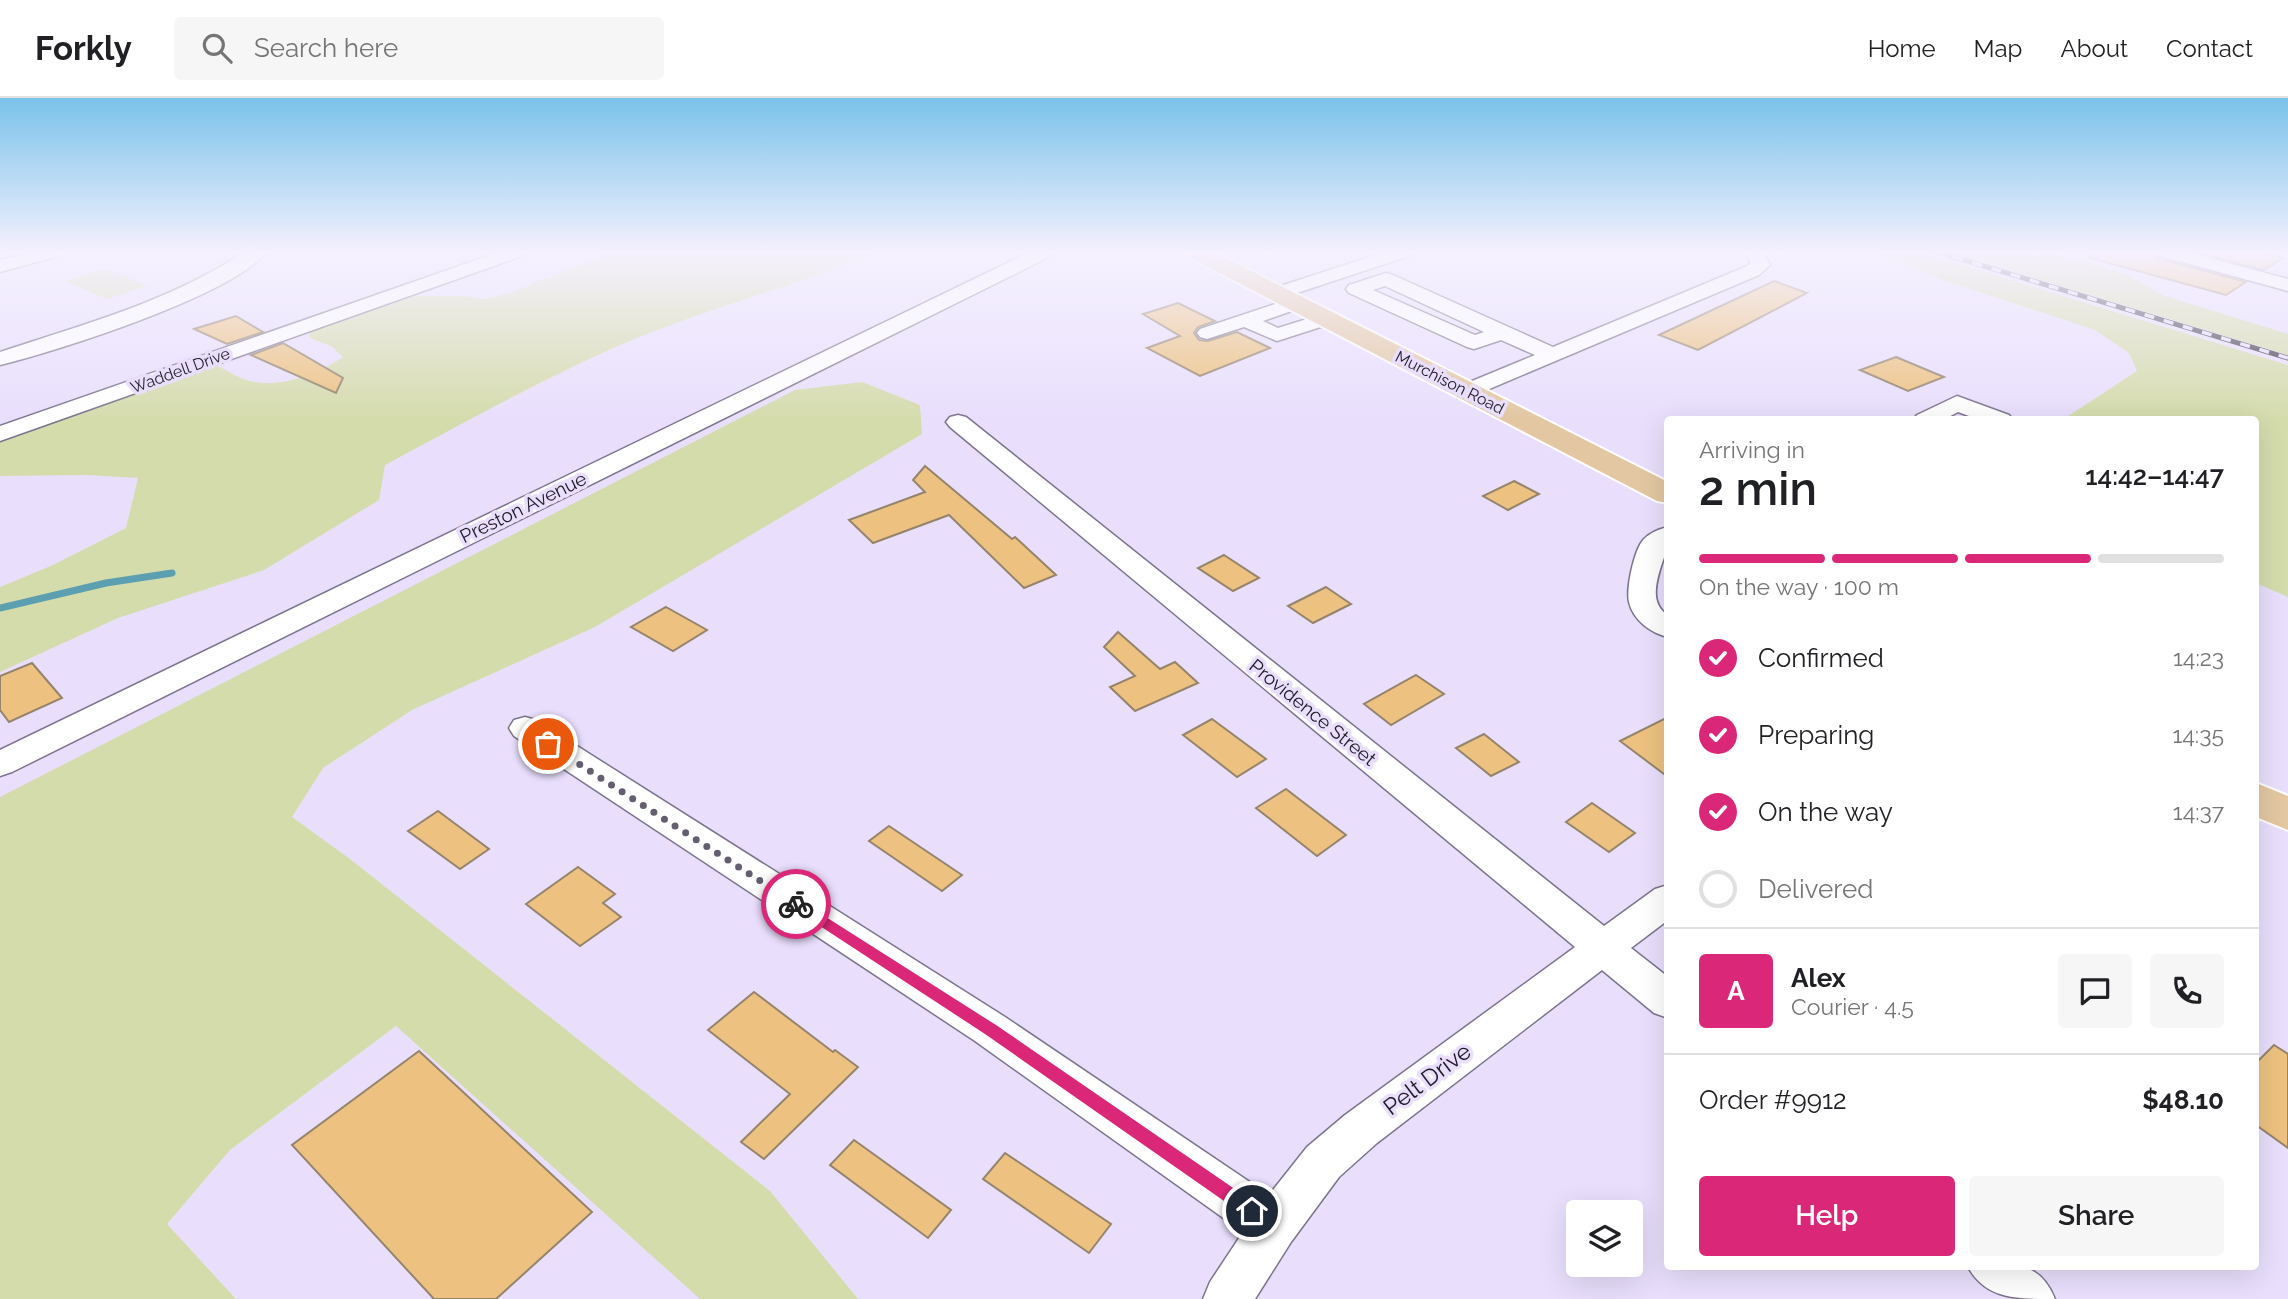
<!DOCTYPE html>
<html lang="en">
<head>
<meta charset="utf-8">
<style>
  :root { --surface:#fff; --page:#f6f6f6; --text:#202124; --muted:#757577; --line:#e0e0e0; --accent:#db2777 }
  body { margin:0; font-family:Raleway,sans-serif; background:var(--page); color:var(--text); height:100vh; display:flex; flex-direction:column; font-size:26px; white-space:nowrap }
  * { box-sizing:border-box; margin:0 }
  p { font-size:23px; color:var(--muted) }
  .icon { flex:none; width:38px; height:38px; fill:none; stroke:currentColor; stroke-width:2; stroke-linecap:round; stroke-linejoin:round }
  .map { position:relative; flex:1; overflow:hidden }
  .drawer { position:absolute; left:1664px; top:318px; width:595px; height:854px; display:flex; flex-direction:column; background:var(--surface); border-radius:7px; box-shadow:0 7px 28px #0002 }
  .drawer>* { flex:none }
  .buttons { position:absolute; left:1566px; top:1102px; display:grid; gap:14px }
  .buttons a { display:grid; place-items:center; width:77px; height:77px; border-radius:7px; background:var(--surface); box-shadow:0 7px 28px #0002; font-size:35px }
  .pin { position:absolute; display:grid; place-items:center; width:60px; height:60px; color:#fff; margin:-30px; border:4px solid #fff; border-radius:50%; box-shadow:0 2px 7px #0007 }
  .courier { position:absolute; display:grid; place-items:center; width:70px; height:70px; margin:-35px; border:5px solid #db2777; border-radius:50%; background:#fff; color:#222; box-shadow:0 2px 9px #0007 }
  .summary em { font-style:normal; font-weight:600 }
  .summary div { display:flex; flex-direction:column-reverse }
  .summary { display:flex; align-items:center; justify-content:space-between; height:119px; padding:0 35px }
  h1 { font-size:46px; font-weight:600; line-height:52px }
  .bar { display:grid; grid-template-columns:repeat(4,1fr); gap:10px 7px; align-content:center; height:84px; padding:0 35px }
  .bar i { height:9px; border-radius:5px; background:var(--line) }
  .bar .active { background:var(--accent) }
  .bar p { grid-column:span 4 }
  .line { display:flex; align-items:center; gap:18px; padding:0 35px; border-top:2px solid var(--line) }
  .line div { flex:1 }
  .round { display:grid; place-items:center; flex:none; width:74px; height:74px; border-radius:7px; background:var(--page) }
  ol { padding:0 35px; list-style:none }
  li { display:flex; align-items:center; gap:21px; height:77px }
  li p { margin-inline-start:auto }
  li .icon { padding:7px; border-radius:50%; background:var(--accent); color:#fff; stroke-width:4 }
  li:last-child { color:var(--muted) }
  li i { width:38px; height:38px; border:4px solid var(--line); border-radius:50% }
  .action { display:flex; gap:14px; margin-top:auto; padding:14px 35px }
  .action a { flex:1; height:80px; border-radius:7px; background:var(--accent); color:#fff; font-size:28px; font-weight:600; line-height:80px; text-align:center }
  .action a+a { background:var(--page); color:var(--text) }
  header { display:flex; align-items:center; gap:42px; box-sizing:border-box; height:98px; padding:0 35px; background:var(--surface); border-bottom:2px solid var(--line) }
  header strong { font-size:33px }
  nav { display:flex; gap:38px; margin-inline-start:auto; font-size:24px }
  .search { width:490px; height:63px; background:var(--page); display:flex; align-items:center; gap:18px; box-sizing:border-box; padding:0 24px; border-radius:7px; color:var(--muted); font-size:26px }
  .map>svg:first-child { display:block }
  .green { fill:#d5dcac }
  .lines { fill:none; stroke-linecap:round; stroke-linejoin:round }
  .stream { stroke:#5b9fb0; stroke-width:7 }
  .building { fill:#edc280; stroke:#95846b; stroke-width:2 }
  .minor-casing { stroke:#7c748e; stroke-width:3 }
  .major-casing { stroke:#fff; stroke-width:4 }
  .minor { fill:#fff; fill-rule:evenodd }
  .major { fill:#e3c7a2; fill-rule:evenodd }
  .rail-casing { stroke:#3e3947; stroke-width:5 }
  .rail { stroke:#e9dffd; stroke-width:3.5; stroke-dasharray:10; stroke-linecap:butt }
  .route { fill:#db2777 }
  .done { stroke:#645e70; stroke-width:7; stroke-dasharray:0 12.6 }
  .labels { text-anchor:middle; stroke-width:7; stroke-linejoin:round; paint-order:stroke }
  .far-street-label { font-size:16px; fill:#1d1924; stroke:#e9dffd }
  .street-label { font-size:19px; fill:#1d1924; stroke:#e9dffd }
  .near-street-label { font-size:23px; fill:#1d1924; stroke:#e9dffd }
</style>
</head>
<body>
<header>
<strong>Forkly</strong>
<div class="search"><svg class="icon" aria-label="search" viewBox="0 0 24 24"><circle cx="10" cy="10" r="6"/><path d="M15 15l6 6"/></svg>Search here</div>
<nav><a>Home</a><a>Map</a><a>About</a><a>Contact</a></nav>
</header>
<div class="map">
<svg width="2288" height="1201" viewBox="0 0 2288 1201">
  <rect width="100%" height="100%" fill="#e9dffd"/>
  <g class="green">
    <path d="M613,153H880C793,189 700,212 613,250C535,285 460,327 385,367L379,402L264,472L118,520L0,574V489L53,467L126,430L138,380L87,377L0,378V342L213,266C224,270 233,277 243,281C274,293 317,277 343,259L331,248L310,240L309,232L409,198H463L484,201L511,195Z"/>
    <path d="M1872,153H1916L2288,267V499L2256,485V322H2062L2137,273L2129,255L2095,232L1946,183Z"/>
    <path d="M1946,153H2035L2077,161L2127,177L2162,197L2288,236V257Z"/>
    <path d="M105,171L147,188L107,201L65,183Z"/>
    <path d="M862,284L920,307L922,336L595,529L412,612L323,670L292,719L350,761L770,1093L858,1201H700L396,928L230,1052L167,1126L236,1201H0V699L795,292Z"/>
  </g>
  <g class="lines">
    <path class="stream" d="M0,510L106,485L172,475"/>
  </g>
  <g class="building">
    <path d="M2091,153H2152L2156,160L2246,184L2226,197L2090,160Z"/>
    <path d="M2191,153H2255L2283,160L2264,172Z"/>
    <path d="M1774,183L1807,195L1698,252L1659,237Z"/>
    <path d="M1178,205L1215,223L1198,229L1194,235L1199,242L1208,243L1237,234L1270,250L1200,278L1147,250L1180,238L1143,216Z"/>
    <path d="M236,218L263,234L227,246L194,231Z"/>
    <path d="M283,245L343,280L336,295L251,257Z"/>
    <path d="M1896,259L1944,279L1908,293L1860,272Z"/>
    <path d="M925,368L1012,441L1015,439L1056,477L1024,490L949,417L873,445L849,422L925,394L913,382Z"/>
    <path d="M1514,383L1539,396L1508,412L1483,398Z"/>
    <path d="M1224,457L1259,480L1233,493L1198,470Z"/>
    <path d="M1326,489L1351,506L1313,525L1288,508Z"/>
    <path d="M666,509L707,532L673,553L631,529Z"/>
    <path d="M1118,534L1160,571L1175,564L1198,585L1135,613L1110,589L1135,578L1104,549Z"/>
    <path d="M32,565L62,600L9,624L0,612V578Z"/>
    <path d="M1416,577L1444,596L1391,627L1364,606Z"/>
    <path d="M1668,619V679L1620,643Z"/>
    <path d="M1212,621L1266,661L1237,679L1183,637Z"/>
    <path d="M1484,636L1519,664L1491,678L1456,650Z"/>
    <path d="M1286,691L1346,737L1317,758L1256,710Z"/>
    <path d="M1592,705L1635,735L1609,754L1566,724Z"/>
    <path d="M438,713L489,751L460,771L408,733Z"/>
    <path d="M889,728L962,777L942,793L869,743Z"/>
    <path d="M578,769L615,796L603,805L621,819L580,848L526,806Z"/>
    <path d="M754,894L833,954L835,952L858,969L764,1061L741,1044L790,996L708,932Z"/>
    <path d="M2274,947L2288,956V1050L2256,1027V965Z"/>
    <path d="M419,953L592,1114L496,1201H434L292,1047Z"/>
    <path d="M854,1042L951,1112L928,1140L830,1067Z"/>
    <path d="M1005,1055L1111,1126L1089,1155L983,1081Z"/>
  </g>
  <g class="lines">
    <g class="minor-casing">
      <g id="minor">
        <path d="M36,153H64L62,157L0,174V162Z"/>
        <path d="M246,153H267C234,197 57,253 0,267V254C85,226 171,203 246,153Z"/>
        <path d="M502,153H527L525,157L0,343V328Z"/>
        <path d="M1032,153H1055L1053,157L12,674L0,678V652Z"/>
        <path d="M1388,153H1414L1412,157L1285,199H1271L1268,195L1271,191Z"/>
        <path d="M1744,153H1763L1770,167L1759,177L1468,300L1460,298L1457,293L1460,288L1535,257L1501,242L1474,251L1467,249L1349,195L1346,191L1349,187L1386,175L1393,177L1553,249L1745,169L1751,165ZM1385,188L1484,234L1475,237L1373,192Z"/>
        <path d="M2155,153H2183L2288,181V193L2157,157Z"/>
        <path d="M1296,199L1303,201L1306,205L1303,209L1263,223L1278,230L1326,215L1333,217L1336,221L1333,225L1277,243L1244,229L1207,241L1200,239L1197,235L1200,231Z"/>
        <path d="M1957,298L2009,317L2013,322H1980L1958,314L1943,322H1913L1917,317Z"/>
        <path d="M958,317L966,319L1604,828L1655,791L1668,787V822L1631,850L1668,879V920L1654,915L1602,872L1377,1045L1339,1079L1291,1144L1255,1201H1203L1210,1184L1243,1134L975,943L514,638L509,630L514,622L525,619L536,622L1005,919L1269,1097L1307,1049L1345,1017L1575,849L950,329L946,324L950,319Z"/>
        <path d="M1668,429C1668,434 1669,441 1668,446C1664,465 1643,502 1668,517V539C1651,535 1633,522 1629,504C1626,491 1634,451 1644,441C1650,435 1659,431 1668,429Z"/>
        <path d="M1968,1169C2008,1169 2037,1157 2055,1201C2015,1201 1986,1201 1968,1169Z"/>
      </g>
    </g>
    <g class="major-casing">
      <g id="major">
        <path d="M1184,153H1212L1668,384V405L1657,403L1187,158Z"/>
        <path d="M2256,685L2288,698V732L2256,719Z"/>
      </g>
    </g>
    <use href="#minor" class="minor"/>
    <use href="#major" class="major"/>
    <g class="rail-casing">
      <path id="rail" d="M1934,153L2288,260"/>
    </g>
    <use href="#rail" class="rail"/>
  </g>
  <linearGradient id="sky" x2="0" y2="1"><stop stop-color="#7ac2ea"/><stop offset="0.48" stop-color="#f5f1fe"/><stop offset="1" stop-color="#f5f1fe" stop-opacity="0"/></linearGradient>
  <rect width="2288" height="321" fill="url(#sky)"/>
  <path class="route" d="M796,800L996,927L1258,1107L1261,1113L1258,1119L1252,1121L1247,1119L985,936L791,809V802Z"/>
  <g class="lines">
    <path class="done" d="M548,646L796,806"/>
  </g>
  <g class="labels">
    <g class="far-street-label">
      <text transform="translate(180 272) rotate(-20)" y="6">Waddell Drive</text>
      <text transform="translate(1450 284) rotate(27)" y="6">Murchison Road</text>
    </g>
    <g class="street-label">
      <text transform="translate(523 409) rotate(-26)" y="7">Preston Avenue</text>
      <text transform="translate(1313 614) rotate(39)" y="7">Providence Street</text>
    </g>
    <g class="near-street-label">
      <text transform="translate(1427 981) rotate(-37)" y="8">Pelt Drive</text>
    </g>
  </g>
</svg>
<div class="buttons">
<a><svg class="icon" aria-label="layers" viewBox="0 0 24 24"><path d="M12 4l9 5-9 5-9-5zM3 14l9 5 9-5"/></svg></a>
</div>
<div class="pin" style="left:548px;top:646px;background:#ea580c"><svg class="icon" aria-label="bag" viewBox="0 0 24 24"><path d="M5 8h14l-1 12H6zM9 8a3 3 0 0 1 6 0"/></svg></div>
<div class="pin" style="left:1252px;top:1113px;background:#1f2937"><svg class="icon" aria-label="home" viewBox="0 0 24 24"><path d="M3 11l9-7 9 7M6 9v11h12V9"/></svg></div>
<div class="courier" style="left:796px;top:806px"><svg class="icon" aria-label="bike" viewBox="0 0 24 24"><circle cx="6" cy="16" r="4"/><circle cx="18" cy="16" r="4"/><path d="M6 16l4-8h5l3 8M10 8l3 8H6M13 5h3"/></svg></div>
<section class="drawer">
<div class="summary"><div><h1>2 min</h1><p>Arriving in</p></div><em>14:42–14:47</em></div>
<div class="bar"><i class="active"></i><i class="active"></i><i class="active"></i><i></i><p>On the way · 100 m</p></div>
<ol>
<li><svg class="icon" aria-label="check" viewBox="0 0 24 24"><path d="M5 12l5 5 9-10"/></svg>Confirmed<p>14:23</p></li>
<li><svg class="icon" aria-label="check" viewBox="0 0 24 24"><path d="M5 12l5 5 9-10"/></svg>Preparing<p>14:35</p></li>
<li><svg class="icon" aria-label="check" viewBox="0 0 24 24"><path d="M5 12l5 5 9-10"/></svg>On the way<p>14:37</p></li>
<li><i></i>Delivered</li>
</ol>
<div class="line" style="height:126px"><b class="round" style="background:var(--accent);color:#fff">A</b><div><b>Alex</b><p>Courier · 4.5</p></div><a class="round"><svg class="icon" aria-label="chat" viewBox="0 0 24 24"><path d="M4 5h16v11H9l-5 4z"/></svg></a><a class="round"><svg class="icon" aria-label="phone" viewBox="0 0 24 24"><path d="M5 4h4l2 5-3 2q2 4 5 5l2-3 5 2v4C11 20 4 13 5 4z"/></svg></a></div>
<div class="line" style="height:91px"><div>Order #9912</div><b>$48.10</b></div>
<div class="action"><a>Help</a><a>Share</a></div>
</section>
</div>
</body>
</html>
